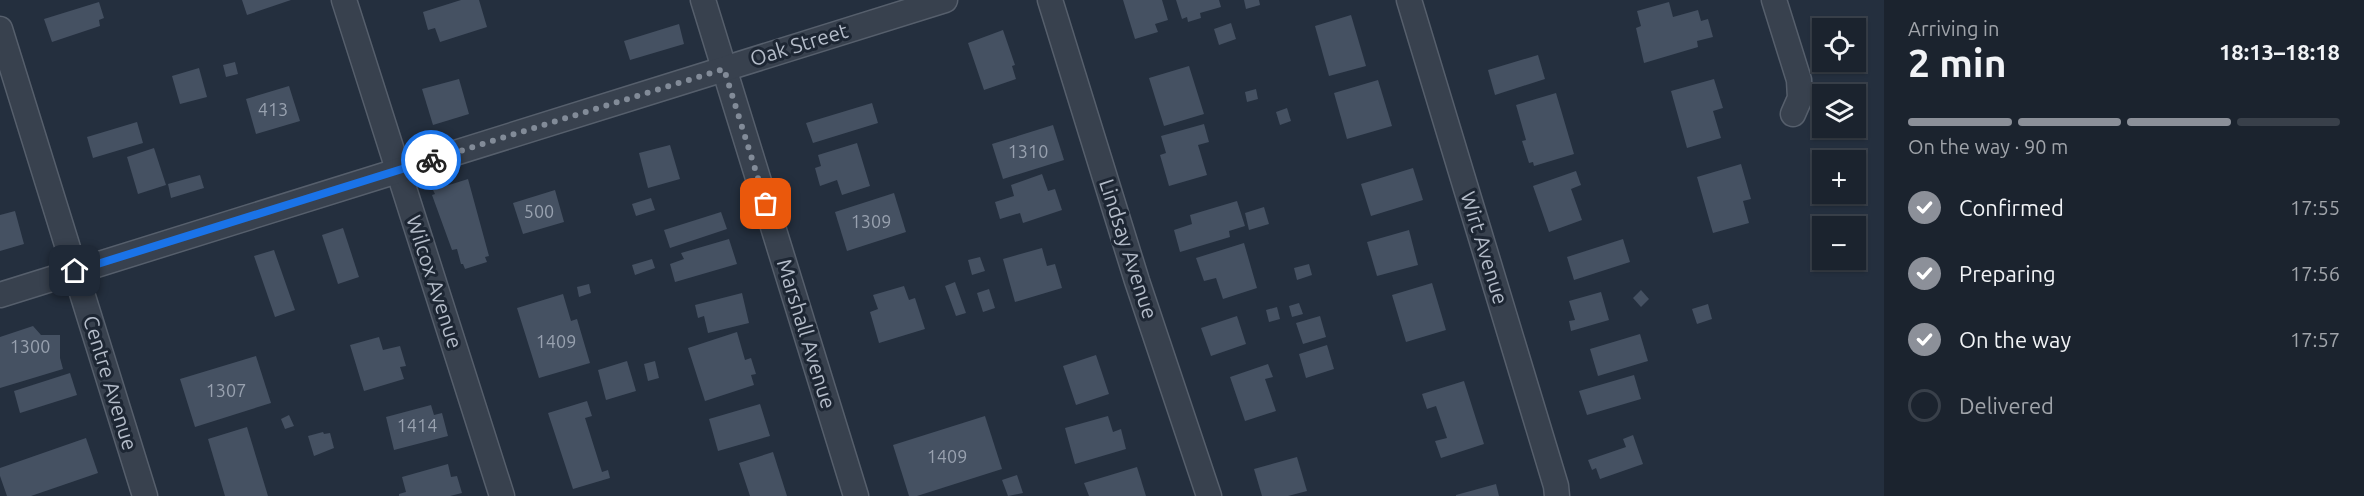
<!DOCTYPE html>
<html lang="en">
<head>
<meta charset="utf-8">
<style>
  :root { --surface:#1b232e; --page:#242b36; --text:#f1f3f6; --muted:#a0a4aa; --line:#39404a; --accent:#8c9099 }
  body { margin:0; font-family:Ubuntu,sans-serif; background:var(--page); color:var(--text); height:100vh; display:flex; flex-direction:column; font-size:22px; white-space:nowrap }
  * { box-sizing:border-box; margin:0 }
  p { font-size:20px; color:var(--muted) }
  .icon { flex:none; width:33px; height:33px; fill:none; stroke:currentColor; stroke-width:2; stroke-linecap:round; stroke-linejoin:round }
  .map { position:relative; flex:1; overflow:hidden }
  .sheet { display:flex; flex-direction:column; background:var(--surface); width:480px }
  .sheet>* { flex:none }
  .fabs { position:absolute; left:1812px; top:18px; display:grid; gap:12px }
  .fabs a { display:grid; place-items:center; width:54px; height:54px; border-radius:0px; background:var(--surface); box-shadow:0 2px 4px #0004,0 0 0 2px var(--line); font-size:30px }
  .pin { position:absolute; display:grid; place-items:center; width:51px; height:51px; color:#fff; margin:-26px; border-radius:12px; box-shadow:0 3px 9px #0006 }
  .courier { position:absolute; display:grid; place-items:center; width:60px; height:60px; margin:-30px; border:4px solid #1a73e8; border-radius:50%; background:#fff; color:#222; box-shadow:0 2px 8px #0007 }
  .head em { font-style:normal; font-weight:600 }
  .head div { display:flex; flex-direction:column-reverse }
  .head { display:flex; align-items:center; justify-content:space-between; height:102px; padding:0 24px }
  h1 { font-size:39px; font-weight:600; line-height:45px }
  .bar { display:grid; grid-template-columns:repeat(4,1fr); gap:9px 6px; align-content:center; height:72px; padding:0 24px }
  .bar i { height:8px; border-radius:4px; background:var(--line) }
  .bar .on { background:var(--accent) }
  .bar p { grid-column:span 4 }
  ol { padding:0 24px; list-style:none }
  li { display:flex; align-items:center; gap:18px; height:66px }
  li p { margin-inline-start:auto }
  li .icon { padding:6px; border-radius:50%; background:var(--accent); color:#fff; stroke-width:4 }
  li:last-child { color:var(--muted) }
  li i { width:33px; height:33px; border:3px solid var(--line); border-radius:50% }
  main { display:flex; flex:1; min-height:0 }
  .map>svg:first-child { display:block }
  .building { fill:#455162 }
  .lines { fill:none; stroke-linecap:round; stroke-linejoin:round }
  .street-casing { stroke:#565f6c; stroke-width:27 }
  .street { stroke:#38414e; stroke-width:24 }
  .done { stroke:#828b98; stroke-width:6; stroke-dasharray:0 10.8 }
  .route { stroke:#1a73e8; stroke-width:8 }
  .labels { text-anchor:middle; stroke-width:6; stroke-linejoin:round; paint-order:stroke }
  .number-label { font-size:18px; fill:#98a1af }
  .street-label { font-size:21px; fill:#b4bcc9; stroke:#1d2633 }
</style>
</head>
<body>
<main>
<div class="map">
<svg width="1884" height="496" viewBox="0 0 1884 496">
  <rect width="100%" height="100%" fill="#242f3e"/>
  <g class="building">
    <path d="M242,0H291L247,15Z"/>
    <path d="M461,0H479L487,27L440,42L435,28L428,30L423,12Z"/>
    <path d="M1123,0H1162L1168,20L1155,24L1158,32L1135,39Z"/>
    <path d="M1176,0H1219L1221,7L1200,13L1201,18L1188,22L1187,17L1182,19Z"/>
    <path d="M1244,0H1259L1260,5L1246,9Z"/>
    <path d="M99,2L104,18L99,20L100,26L52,42L44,19Z"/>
    <path d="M1669,2L1673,17L1698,10L1701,21L1708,19L1713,37L1697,41L1698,47L1644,63L1636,28L1641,26L1637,11Z"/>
    <path d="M1351,15L1366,66L1329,76L1315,26Z"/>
    <path d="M1231,23L1236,39L1219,45L1214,29Z"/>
    <path d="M679,24L684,44L630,60L624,41Z"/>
    <path d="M1003,30L1015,65L1012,66L1016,79L984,90L968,43Z"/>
    <path d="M1538,55L1545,79L1495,95L1488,70Z"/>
    <path d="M235,62L238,74L226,77L223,65Z"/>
    <path d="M1189,66L1204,114L1164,126L1149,78Z"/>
    <path d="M199,68L207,97L180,104L172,76Z"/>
    <path d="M459,79L469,114L433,125L422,89Z"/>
    <path d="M1714,79L1723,108L1713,111L1721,138L1687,148L1671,91Z"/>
    <path d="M1378,80L1392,126L1347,139L1334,93Z"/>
    <path d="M289,86L300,121L256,134L246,99Z"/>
    <path d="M1256,89L1258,99L1247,102L1245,92Z"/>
    <path d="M1556,93L1574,154L1534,166L1533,162L1529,163L1522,141L1526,140L1516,105Z"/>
    <path d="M872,103L878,123L813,143L806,123Z"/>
    <path d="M1287,108L1291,121L1280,125L1276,112Z"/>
    <path d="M137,122L143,143L93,158L87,137Z"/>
    <path d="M1204,124L1209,142L1198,145L1207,175L1169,186L1160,155L1166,153L1161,136Z"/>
    <path d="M1053,125L1064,160L1003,179L992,144Z"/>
    <path d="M857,143L870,186L842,195L837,180L820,186L815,168L821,166L818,155Z"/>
    <path d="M670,145L680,179L648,188L639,153Z"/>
    <path d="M154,148L166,185L138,194L127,157Z"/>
    <path d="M1741,164L1751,199L1743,201L1749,223L1713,233L1697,177Z"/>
    <path d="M1413,168L1423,200L1371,216L1361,184Z"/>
    <path d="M1576,171L1581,185L1571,189L1582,220L1549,232L1533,186Z"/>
    <path d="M1042,174L1048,191L1055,189L1062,210L1023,223L1020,213L1000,219L995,202L1014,196L1011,185Z"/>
    <path d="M200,175L204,188L171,198L168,184Z"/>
    <path d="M468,179L489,256L485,257L487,262L465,269L463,264H461L457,249L452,250L432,195L435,194L433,190Z"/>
    <path d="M555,190L564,222L523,234L513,203Z"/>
    <path d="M894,193L906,232L847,251L835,212Z"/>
    <path d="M651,198L655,210L636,216L632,204Z"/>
    <path d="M1237,201L1245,226L1229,231L1230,237L1180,252L1174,230L1192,224L1190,215Z"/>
    <path d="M1264,207L1269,224L1249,230L1245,213Z"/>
    <path d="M15,211L24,244L0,251V215Z"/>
    <path d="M721,212L727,229L670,248L664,230Z"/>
    <path d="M343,228L359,277L338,284L322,235Z"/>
    <path d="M1409,230L1418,265L1377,276L1367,242Z"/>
    <path d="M729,239L737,264L675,282L670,264L684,259L681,253Z"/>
    <path d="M1623,239L1630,262L1574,280L1567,257Z"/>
    <path d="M1244,243L1257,288L1223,299L1216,278L1204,281L1196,258Z"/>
    <path d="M1042,248L1047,266L1055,264L1062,288L1015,302L1003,259Z"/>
    <path d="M274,250L295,310L275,317L254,256Z"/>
    <path d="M980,257L985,271L972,275L968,260Z"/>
    <path d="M652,259L655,268L635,275L632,265Z"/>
    <path d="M1309,264L1312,275L1297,280L1294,268Z"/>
    <path d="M955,282L966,313L956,316L945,286Z"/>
    <path d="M1432,283L1446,330L1406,342L1392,295Z"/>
    <path d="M589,284L591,293L579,297L577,287Z"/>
    <path d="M904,286L909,300L915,298L925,329L879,343L870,312L878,309L873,295Z"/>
    <path d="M989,289L995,308L983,312L977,293Z"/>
    <path d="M1641,290L1649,299L1641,307L1633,298Z"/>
    <path d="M1601,292L1609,320L1571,331L1569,321L1575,320L1569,301Z"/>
    <path d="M742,293L749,323L708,333L704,316L698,318L695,305Z"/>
    <path d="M563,294L571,321L577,319L590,363L539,378L517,308Z"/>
    <path d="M1299,303L1303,314L1292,317L1289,306Z"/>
    <path d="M1708,304L1712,319L1697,324L1692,309Z"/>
    <path d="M1277,307L1280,319L1269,322L1266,310Z"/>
    <path d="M1237,316L1246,344L1211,356L1201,328Z"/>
    <path d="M1320,316L1326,337L1303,344L1296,323Z"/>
    <path d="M33,326L41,335H60V358L63,369L0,388V337Z"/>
    <path d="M737,332L745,360L751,358L756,374L751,375L754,385L705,401L688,348Z"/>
    <path d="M1640,334L1648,361L1598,376L1590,349Z"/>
    <path d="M379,337L383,350L400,346L406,366L400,367L404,379L364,391L350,345Z"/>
    <path d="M1327,345L1334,369L1306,378L1299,354Z"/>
    <path d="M1096,355L1109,394L1076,405L1063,366Z"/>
    <path d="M256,356L271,403L195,427L180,379Z"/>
    <path d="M627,361L636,391L606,400L598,370Z"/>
    <path d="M655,361L659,378L648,381L644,364Z"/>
    <path d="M1268,364L1273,377L1265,379L1276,411L1245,421L1230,377Z"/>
    <path d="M70,373L77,395L20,413L14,391Z"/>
    <path d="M1634,375L1641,399L1587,415L1579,391Z"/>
    <path d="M1464,381L1484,444L1441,458L1435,441L1447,438L1436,406L1427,409L1422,394Z"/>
    <path d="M587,401L592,416L585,418L602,472L608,470L610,478L573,489L548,413Z"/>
    <path d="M760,404L770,436L718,451L709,419Z"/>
    <path d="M431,405L434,415L442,413L448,436L394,450L386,417Z"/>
    <path d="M289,415L294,426L285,429L281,419Z"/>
    <path d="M985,416L1002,469L917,496H909L893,445Z"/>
    <path d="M1108,416L1113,432L1121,429L1126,449L1075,464L1065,428Z"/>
    <path d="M247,427L268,496H225L208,439Z"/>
    <path d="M323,432L324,434L330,433L334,448L314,456L308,436Z"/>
    <path d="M1633,435L1643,464L1600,479L1596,468L1592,470L1588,460L1626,447L1623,439Z"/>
    <path d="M86,438L98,473L31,496H7L0,476V468Z"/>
    <path d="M773,452L787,496H750L739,463Z"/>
    <path d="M1297,457L1307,491L1288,496H1262L1254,469Z"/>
    <path d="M448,464L451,477L457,476L462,493L450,496H399V494L406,492L402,477Z"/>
    <path d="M1137,467L1146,496H1089L1084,483Z"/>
    <path d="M1017,475L1023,493L1008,496L1002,480Z"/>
    <path d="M1496,484L1499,496H1456V495Z"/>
  </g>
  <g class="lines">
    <g class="street-casing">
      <g id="street">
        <path d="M344,0L502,496"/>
        <path d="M703,0L856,496"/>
        <path d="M1050,0L1137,281L1209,496"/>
        <path d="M1409,0L1556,486L1557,496"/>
        <path d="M1774,0L1799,80L1800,98L1793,114"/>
        <path d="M0,29L145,496"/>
        <path d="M0,295L945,0"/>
      </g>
    </g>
    <use href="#street" class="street"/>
  </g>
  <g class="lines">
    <path class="done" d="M431,160L724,69L766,204"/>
    <path class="route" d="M75,271L431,160"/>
  </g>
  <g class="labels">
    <g class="number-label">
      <text x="273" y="116">413</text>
      <text x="1028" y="158">1310</text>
      <text x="539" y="218">500</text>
      <text x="871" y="228">1309</text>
      <text x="556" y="348">1409</text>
      <text x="30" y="353">1300</text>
      <text x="226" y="397">1307</text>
      <text x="417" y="432">1414</text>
      <text x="947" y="463">1409</text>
    </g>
    <g class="street-label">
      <text transform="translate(799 45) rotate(-17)" y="7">Oak Street</text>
      <text transform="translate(1484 248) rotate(73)" y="7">Wirt Avenue</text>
      <text transform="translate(1128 249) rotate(72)" y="7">Lindsay Avenue</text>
      <text transform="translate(434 282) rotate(72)" y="7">Wilcox Avenue</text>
      <text transform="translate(806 334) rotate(73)" y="7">Marshall Avenue</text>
      <text transform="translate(110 383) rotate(73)" y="7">Centre Avenue</text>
    </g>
  </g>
</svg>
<div class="fabs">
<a><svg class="icon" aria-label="locate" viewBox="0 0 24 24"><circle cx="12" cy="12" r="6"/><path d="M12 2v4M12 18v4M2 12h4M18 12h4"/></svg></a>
<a><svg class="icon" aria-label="layers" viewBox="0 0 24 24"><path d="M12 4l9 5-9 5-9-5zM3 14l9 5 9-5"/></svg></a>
<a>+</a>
<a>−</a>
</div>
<div class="pin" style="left:766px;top:204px;background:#ea580c"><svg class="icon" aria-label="bag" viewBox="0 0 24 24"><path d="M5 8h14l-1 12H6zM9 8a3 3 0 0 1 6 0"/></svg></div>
<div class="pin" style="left:75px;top:271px;background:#1f2937"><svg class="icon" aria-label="home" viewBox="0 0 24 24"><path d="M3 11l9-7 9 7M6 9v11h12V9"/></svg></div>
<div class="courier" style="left:431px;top:160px"><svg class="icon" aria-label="bike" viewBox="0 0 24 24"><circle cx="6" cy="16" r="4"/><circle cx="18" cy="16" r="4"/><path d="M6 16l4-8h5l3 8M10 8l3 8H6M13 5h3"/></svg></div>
</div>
<section class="sheet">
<div class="head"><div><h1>2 min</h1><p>Arriving in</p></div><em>18:13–18:18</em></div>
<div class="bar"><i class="on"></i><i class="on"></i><i class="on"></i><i></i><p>On the way · 90 m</p></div>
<ol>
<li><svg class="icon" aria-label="check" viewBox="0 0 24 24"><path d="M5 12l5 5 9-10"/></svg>Confirmed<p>17:55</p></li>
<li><svg class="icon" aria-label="check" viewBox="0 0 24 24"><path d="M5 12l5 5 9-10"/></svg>Preparing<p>17:56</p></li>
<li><svg class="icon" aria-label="check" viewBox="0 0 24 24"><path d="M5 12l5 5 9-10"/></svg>On the way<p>17:57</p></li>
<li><i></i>Delivered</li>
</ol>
</section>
</main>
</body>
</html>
